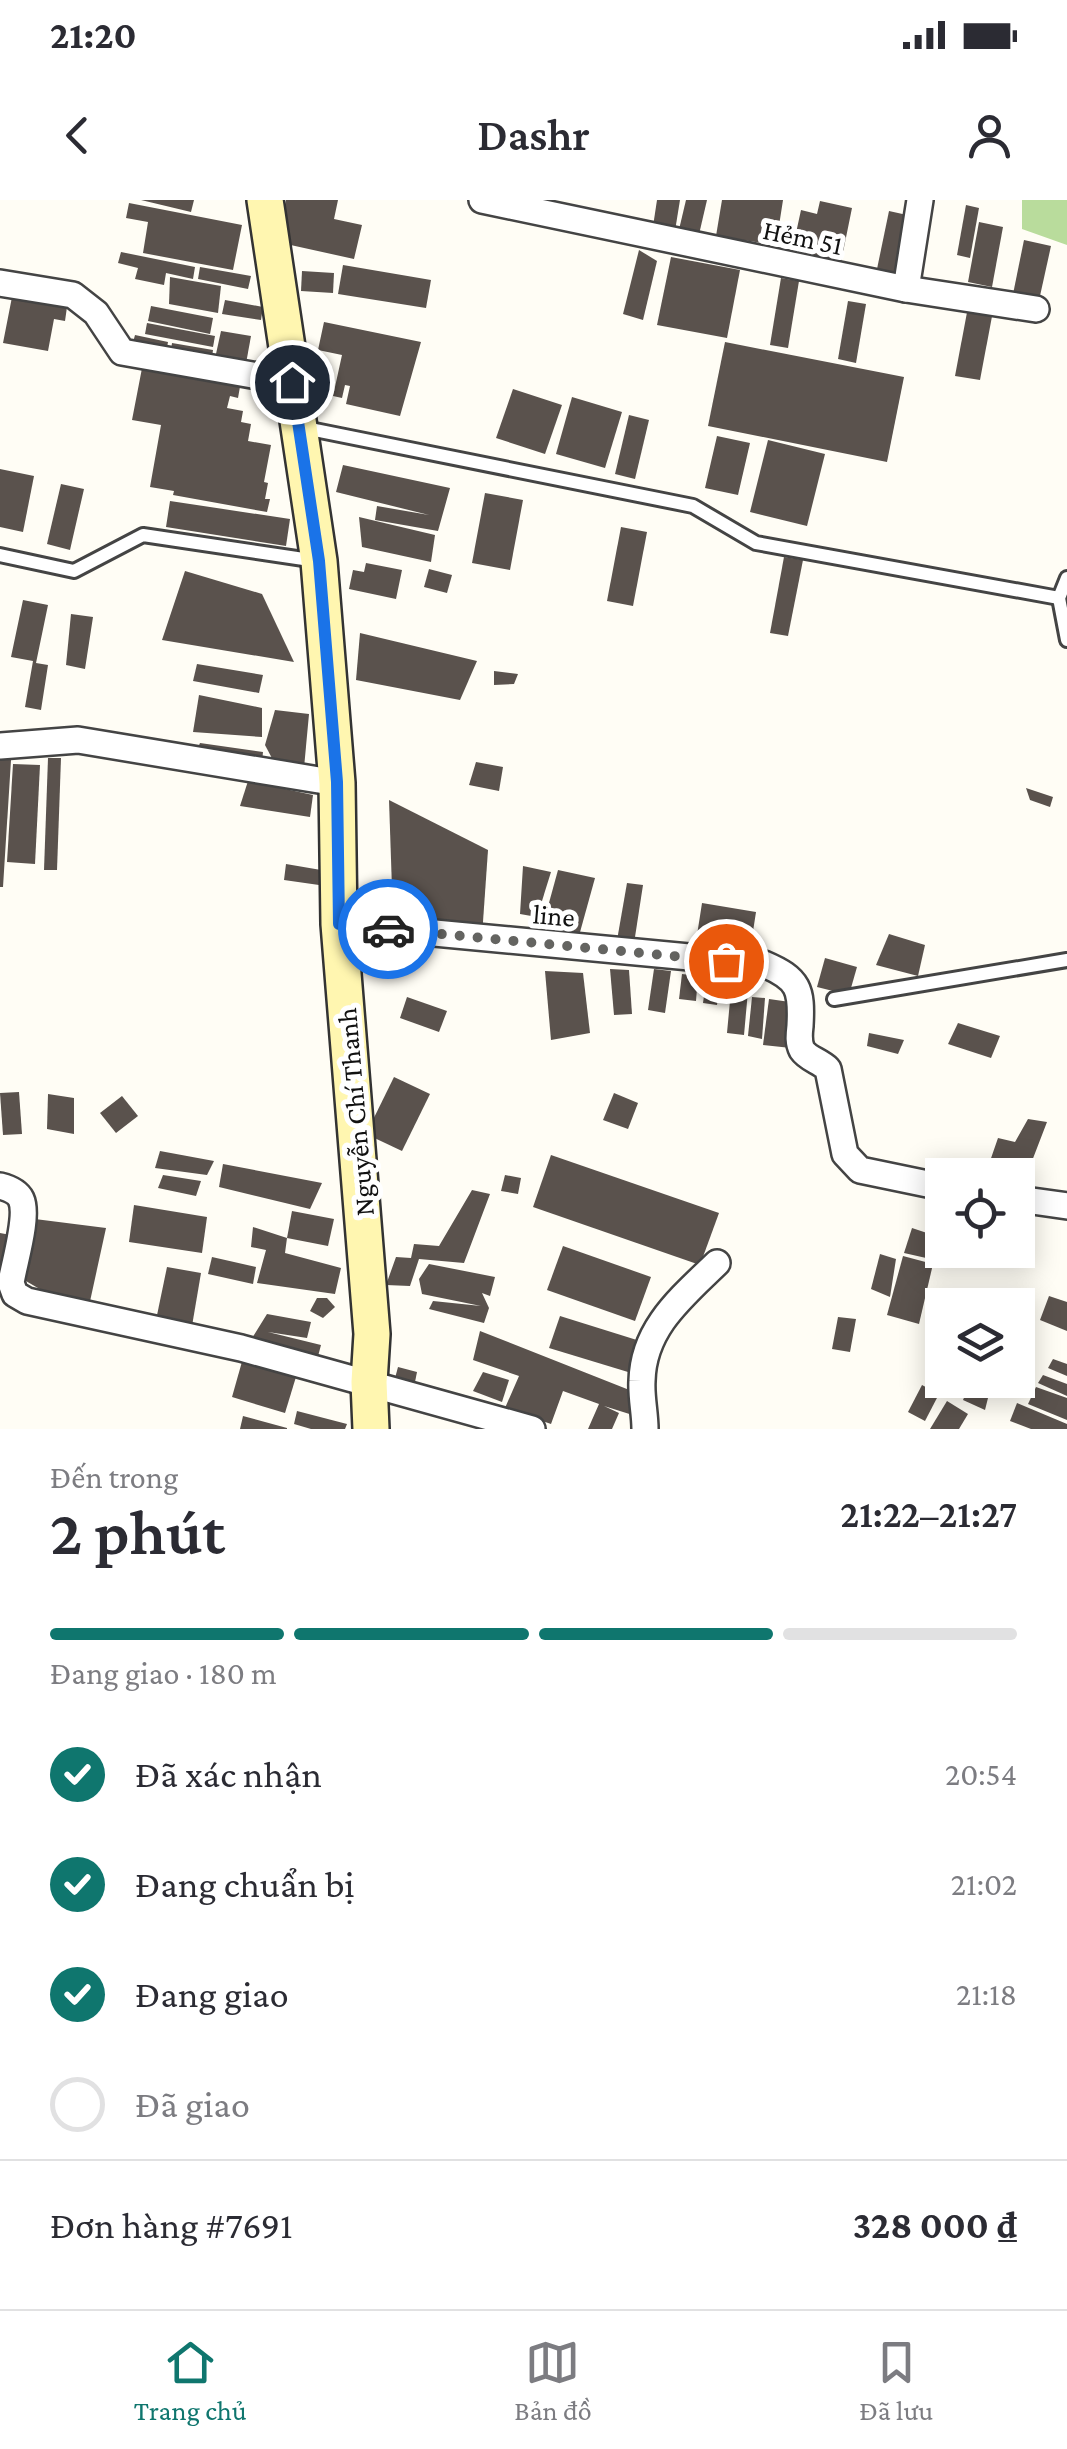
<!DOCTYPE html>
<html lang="vi">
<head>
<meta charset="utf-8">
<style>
  :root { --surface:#fff; --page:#f7f7f7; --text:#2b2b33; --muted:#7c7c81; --line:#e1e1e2; --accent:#0f766e }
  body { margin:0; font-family:"Crimson Pro",serif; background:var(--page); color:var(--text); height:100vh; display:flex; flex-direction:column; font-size:38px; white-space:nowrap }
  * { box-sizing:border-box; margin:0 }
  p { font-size:32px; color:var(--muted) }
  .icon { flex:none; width:55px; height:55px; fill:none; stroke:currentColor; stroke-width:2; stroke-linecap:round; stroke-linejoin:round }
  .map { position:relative; height:1229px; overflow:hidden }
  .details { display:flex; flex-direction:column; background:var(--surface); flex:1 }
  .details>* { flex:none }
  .buttons { position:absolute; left:925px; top:958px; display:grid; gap:20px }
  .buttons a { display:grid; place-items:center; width:110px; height:110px; border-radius:0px; background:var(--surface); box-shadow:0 5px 25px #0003; font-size:50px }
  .pin { position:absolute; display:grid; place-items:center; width:85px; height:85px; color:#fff; margin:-42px; border:5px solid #fff; border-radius:50%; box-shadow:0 2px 10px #0007 }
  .courier { position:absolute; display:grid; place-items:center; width:100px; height:100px; margin:-50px; border:8px solid #1a73e8; border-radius:50%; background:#fff; color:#222; box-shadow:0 2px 12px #0007 }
  .head em { font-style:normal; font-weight:600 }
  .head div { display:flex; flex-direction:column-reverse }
  .head { display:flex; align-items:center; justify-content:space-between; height:170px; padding:0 50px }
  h1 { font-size:65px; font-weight:600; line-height:75px }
  .bar { display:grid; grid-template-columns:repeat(4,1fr); gap:15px 10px; align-content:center; height:120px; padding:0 50px }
  .bar i { height:12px; border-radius:8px; background:var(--line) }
  .bar .active { background:var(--accent) }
  .bar p { grid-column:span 4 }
  .line { display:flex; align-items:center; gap:25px; padding:0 50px; border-top:2px solid var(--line) }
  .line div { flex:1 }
  ol { padding:0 50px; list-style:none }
  li { display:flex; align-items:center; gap:30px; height:110px }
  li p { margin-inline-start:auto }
  li .icon { padding:10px; border-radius:50%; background:var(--accent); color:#fff; stroke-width:4 }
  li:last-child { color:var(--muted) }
  li i { width:55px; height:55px; border:5px solid var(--line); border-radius:50% }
  .status { display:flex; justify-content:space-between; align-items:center; height:70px; padding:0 50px; background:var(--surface); direction:ltr }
  .status svg { height:28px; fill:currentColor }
  header { display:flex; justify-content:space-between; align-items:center; height:130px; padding:0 50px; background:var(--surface); font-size:45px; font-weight:600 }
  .tab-bar { display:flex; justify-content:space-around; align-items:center; height:140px; border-top:2px solid var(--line); background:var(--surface); font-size:28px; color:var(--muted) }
  .tab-bar a { display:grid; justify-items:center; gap:5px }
  .tab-bar .active { color:var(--accent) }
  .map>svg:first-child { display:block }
  .forest { fill:#b9dc9c }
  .building { fill:#5a524d }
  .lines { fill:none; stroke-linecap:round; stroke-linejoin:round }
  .service-casing { stroke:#444; stroke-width:18 }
  .minor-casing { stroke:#444; stroke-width:30 }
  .secondary-casing { stroke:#333; stroke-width:40 }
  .service { stroke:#fff; stroke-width:12 }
  .minor { stroke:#fff; stroke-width:25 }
  .secondary { stroke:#fff6b0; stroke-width:35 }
  .done { stroke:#646461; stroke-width:10; stroke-dasharray:0 18 }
  .route { stroke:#1a73e8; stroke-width:12 }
  .labels { text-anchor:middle; stroke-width:10; stroke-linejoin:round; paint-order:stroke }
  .street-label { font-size:28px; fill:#111; stroke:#fff }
</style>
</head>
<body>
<div class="status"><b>21:20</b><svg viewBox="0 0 49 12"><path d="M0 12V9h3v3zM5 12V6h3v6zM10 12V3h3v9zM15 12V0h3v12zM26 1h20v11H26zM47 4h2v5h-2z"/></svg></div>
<header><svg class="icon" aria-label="back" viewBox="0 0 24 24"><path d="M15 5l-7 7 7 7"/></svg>Dashr<svg class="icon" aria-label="person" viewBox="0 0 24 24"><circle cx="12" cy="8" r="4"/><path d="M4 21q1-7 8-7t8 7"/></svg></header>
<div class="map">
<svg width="1067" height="1229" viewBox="0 0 1067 1229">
  <rect width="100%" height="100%" fill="#fffdf5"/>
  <path class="forest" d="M1022,0H1067V45L1022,29Z"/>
  <g class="building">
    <path d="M141,0H194L191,12Z"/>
    <path d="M286,0H338L334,19L362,25L354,59L277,42Z"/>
    <path d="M657,0H680L674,37L652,33Z"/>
    <path d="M686,0H707L697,43L677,38Z"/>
    <path d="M722,0H783L776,45L716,36Z"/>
    <path d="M820,1L852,8L840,67L791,56L801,10L817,14Z"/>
    <path d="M129,3L242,25L233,70L143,53L148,22L126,18Z"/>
    <path d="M966,5L979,8L970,58L957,55Z"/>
    <path d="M889,11L916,17L904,75L877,69Z"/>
    <path d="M979,22L1003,27L992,87L968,82Z"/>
    <path d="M1024,40L1051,46L1038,105L1012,99Z"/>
    <path d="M639,50L657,61L643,120L623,114Z"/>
    <path d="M121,52L195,67L193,79L166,73L164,85L135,79L138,68L118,63Z"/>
    <path d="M671,57L740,70L727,138L657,125Z"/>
    <path d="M343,65L431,80L426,108L338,94Z"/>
    <path d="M200,67L251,76L248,89L198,79Z"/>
    <path d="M302,71L334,73L333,93L301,91Z"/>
    <path d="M170,77L221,86L218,113L169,104Z"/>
    <path d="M781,78L799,81L788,148L770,145Z"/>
    <path d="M12,97L67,107L65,121L54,119L48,151L3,143Z"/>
    <path d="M225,100L263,107L261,120L222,114Z"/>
    <path d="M848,101L866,104L856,163L838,159Z"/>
    <path d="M151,106L213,118L210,134L148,121Z"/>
    <path d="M968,107L993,111L980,180L955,176Z"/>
    <path d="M324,122L421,142L400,216L346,204L350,186L345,185L342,198L333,196L342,155L318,150Z"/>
    <path d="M147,123L215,136L213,147L145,134Z"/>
    <path d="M221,131L251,136L245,169L214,163Z"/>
    <path d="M135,135L168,142L166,153L132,146Z"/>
    <path d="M725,142L904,177L887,262L708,226Z"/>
    <path d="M172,143L213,150L211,164L170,156Z"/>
    <path d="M143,163L241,181L238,198L230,196L227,208L243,211L241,222L251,224L248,241L271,245L264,282L268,283L265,299H270L267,312L173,295L174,291L150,287L161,225L132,220Z"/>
    <path d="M513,189L562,205L545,254L496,238Z"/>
    <path d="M572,197L622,212L605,268L556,254Z"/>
    <path d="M629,215L649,220L635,279L615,274Z"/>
    <path d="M717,236L750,243L738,295L705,288Z"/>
    <path d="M768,240L825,254L807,326L750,312Z"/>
    <path d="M343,265L450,288L438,331L375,320L377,306L429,315L336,292Z"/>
    <path d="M0,269L34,276L23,332L0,327Z"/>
    <path d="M61,284L84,289L70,350L47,344Z"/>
    <path d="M485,293L523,300L510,370L472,363Z"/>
    <path d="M170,301L290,319L286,346L166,327Z"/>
    <path d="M359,317L435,335L431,362L362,347Z"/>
    <path d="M621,327L647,332L633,406L607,401Z"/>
    <path d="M784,357L803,360L788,436L770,433Z"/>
    <path d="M366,363L402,370L396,399L349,389L353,370L364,372Z"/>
    <path d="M429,369L452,375L447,393L424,387Z"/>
    <path d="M185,371L262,394L294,462L162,440Z"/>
    <path d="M23,400L48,405L36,463L48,465L41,510L25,507L33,461L11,457Z"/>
    <path d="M71,414L93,417L85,469L66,465Z"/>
    <path d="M360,433L477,461L460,500L356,480Z"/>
    <path d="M197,464L263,475L259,493L193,481Z"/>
    <path d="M494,471L518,474L514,484L494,485Z"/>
    <path d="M199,495L262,508V537L193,532Z"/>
    <path d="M275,510L309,514L304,568L275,564L265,545Z"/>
    <path d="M200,543L263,552L261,571L193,559Z"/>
    <path d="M48,558H61L57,670H44Z"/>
    <path d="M0,559L11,560L3,687H0Z"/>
    <path d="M476,562L503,567L499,591L469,585Z"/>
    <path d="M13,564L40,565L35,664L7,662Z"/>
    <path d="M248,581L313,595L310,617L240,606Z"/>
    <path d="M1026,588L1053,597L1050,607L1030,600Z"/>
    <path d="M389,600L488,650L482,736L393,718Z"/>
    <path d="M286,664L321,670L319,685L284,680Z"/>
    <path d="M523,666L551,672L537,717L520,714Z"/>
    <path d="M558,670L595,678L577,743L544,721Z"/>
    <path d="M627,683L643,685L633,750L616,746Z"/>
    <path d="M702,703L756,712L751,744L697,735Z"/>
    <path d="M889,734L925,745L918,776L876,765Z"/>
    <path d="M825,758L857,767L849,795L817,787Z"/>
    <path d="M610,769L629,770L632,814L614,815Z"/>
    <path d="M654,769L671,771L665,813L648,810Z"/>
    <path d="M545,771L583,773L590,833L551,840Z"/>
    <path d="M682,774L698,776L696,801L679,799Z"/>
    <path d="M707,774L721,776L717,805L703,803Z"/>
    <path d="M731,790L748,791L744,835L727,833Z"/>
    <path d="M407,797L447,811L439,832L400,818Z"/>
    <path d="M752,797L765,798L762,839L748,836Z"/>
    <path d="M769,799L797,803L791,848L763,845Z"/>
    <path d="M958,823L1000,836L991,858L948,844Z"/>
    <path d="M869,833L904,840L898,854L867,846Z"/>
    <path d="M394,877L430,894L402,951L366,934Z"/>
    <path d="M19,892L22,934L3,935L0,893Z"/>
    <path d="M614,893L638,903L628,929L603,920Z"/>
    <path d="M48,894L74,898V934L47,929Z"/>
    <path d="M122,896L138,916L116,933L100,913Z"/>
    <path d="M1028,919L1047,922L1027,974L989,964L998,938L1015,942Z"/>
    <path d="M160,951L214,961L207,975L155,968Z"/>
    <path d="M551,955L719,1013L700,1065L533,1007Z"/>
    <path d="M223,964L322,983L310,1009L219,987Z"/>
    <path d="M163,975L201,981L196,996L158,988Z"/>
    <path d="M505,975L521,978L518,994L501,991Z"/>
    <path d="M472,990L490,994L464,1063L419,1059L410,1086L386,1085L396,1057L411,1058L414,1044L439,1046Z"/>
    <path d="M134,1005L207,1017L202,1053L129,1042Z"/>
    <path d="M292,1011L334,1019L328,1046L287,1038Z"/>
    <path d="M27,1018L106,1028L89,1106L62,1102L19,1077Z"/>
    <path d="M253,1027L287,1038L285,1053L341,1068L335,1094L257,1083L266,1050L251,1047Z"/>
    <path d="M912,1028L942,1038L935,1060L904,1053Z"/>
    <path d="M0,1033L16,1036L11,1069L0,1067Z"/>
    <path d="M563,1046L651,1077L635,1121L547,1090Z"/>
    <path d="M880,1054L896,1059L890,1097L871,1089Z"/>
    <path d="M903,1056L933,1064L919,1124L887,1115Z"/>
    <path d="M212,1057L256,1067L253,1084L208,1074Z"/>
    <path d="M429,1064L495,1077L490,1096L482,1093L489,1108L484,1123L429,1109L433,1101L481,1106L422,1094L419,1079Z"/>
    <path d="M167,1067L201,1073L192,1126L156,1120Z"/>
    <path d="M1049,1096L1067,1102V1131L1040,1120Z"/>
    <path d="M317,1098H327L335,1107L323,1118L310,1111Z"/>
    <path d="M267,1114L311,1122L307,1138L268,1132L321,1145L317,1160L249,1143Z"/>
    <path d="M560,1116L640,1141L628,1172L549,1148Z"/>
    <path d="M838,1117L856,1119L850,1152L832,1149Z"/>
    <path d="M480,1131L637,1193L639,1217L604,1206L619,1213L612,1229H588L599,1204L563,1191L551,1224L505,1208L519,1176L473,1160Z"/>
    <path d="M245,1151L299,1167L285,1213L232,1197Z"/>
    <path d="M1053,1159L1067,1164V1176L1048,1168Z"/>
    <path d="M398,1167L417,1172L414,1187L394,1182Z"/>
    <path d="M483,1172L509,1180L502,1202L473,1191Z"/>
    <path d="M1043,1175L1067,1184V1196L1038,1183Z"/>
    <path d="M970,1184L989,1194L985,1210L963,1200Z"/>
    <path d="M922,1185L939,1194L925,1221L908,1212Z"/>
    <path d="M1036,1187L1067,1198V1220L1028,1204Z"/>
    <path d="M947,1201L968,1214L959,1229H930Z"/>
    <path d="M1017,1203L1067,1224V1229H1031L1010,1221Z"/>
    <path d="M297,1211L347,1224L345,1229H311L294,1224Z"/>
    <path d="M243,1216L287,1228V1229H240Z"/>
  </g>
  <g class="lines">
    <g class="service-casing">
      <g id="service">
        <path d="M305,228L693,306L756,343L1059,398"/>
        <path d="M0,355L74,371L143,335L317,361"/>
        <path d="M1067,378L1059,398L1067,440"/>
        <path d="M834,799L1067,760"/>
      </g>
    </g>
    <g class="minor-casing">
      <g id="minor">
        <path d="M482,0L906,89L1036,109"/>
        <path d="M0,83L73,95L96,113L122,152L292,182"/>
        <path d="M906,89L920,0"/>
        <path d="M0,546L78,540L337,583"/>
        <path d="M339,724L764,764C799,779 802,789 800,826C799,835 798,842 802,850C808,859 820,861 828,869L845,954L860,970L942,987"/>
        <path d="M0,986C8,988 17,991 21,999C29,1016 14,1063 11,1083L15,1094L27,1101L241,1148L532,1229"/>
        <path d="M1018,999L1067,1006"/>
        <path d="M645,1229C645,1213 641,1197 642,1181C643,1128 682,1097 717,1063"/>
      </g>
    </g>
    <g class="secondary-casing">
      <path id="secondary" d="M265,0L319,361L337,583L339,724L372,1134L369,1182L371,1229"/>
    </g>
    <use href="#service" class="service"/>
    <use href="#minor" class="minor"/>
    <use href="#secondary" class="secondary"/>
  </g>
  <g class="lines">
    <path class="done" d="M388,729L726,761"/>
    <path class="route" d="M292,182L319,361L337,582L339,724L388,729"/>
  </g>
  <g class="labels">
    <g class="street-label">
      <text transform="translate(803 37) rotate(12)" y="10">Hẻm 51</text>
      <text transform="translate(554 715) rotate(5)" y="10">line</text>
      <text transform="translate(355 912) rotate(-95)" y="10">Nguyễn Chí Thanh</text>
    </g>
  </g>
</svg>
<div class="buttons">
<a><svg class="icon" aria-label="locate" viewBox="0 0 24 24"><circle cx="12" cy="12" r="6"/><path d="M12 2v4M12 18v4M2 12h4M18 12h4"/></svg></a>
<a><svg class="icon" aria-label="layers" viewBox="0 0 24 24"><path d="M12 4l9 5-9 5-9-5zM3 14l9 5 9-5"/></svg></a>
</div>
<div class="pin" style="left:726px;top:761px;background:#ea580c"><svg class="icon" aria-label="bag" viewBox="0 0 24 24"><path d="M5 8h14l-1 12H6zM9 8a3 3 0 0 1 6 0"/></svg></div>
<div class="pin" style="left:292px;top:182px;background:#1f2937"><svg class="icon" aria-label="home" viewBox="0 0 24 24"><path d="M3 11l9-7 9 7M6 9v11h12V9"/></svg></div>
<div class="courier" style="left:388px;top:729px"><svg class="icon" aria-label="car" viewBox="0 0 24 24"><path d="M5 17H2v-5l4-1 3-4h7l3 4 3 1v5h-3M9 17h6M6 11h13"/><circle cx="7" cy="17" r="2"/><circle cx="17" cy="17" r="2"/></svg></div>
</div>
<section class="details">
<div class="head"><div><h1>2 phút</h1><p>Đến trong</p></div><em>21:22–21:27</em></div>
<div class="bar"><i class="active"></i><i class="active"></i><i class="active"></i><i></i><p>Đang giao · 180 m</p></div>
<ol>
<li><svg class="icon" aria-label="check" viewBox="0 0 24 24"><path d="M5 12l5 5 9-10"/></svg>Đã xác nhận<p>20:54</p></li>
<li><svg class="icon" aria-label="check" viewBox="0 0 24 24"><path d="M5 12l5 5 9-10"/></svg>Đang chuẩn bị<p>21:02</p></li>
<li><svg class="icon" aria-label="check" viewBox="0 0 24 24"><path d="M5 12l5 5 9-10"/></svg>Đang giao<p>21:18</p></li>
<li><i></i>Đã giao</li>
</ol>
<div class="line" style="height:130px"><div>Đơn hàng #7691</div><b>328 000 ₫</b></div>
</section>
<nav class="tab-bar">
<a class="active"><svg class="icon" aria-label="home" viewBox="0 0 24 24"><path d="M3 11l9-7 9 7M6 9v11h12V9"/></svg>Trang chủ</a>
<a><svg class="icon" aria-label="map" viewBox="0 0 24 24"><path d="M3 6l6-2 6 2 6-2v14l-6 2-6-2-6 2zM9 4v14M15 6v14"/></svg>Bản đồ</a>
<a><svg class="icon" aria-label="saved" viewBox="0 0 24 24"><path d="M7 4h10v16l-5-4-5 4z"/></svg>Đã lưu</a>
</nav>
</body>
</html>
